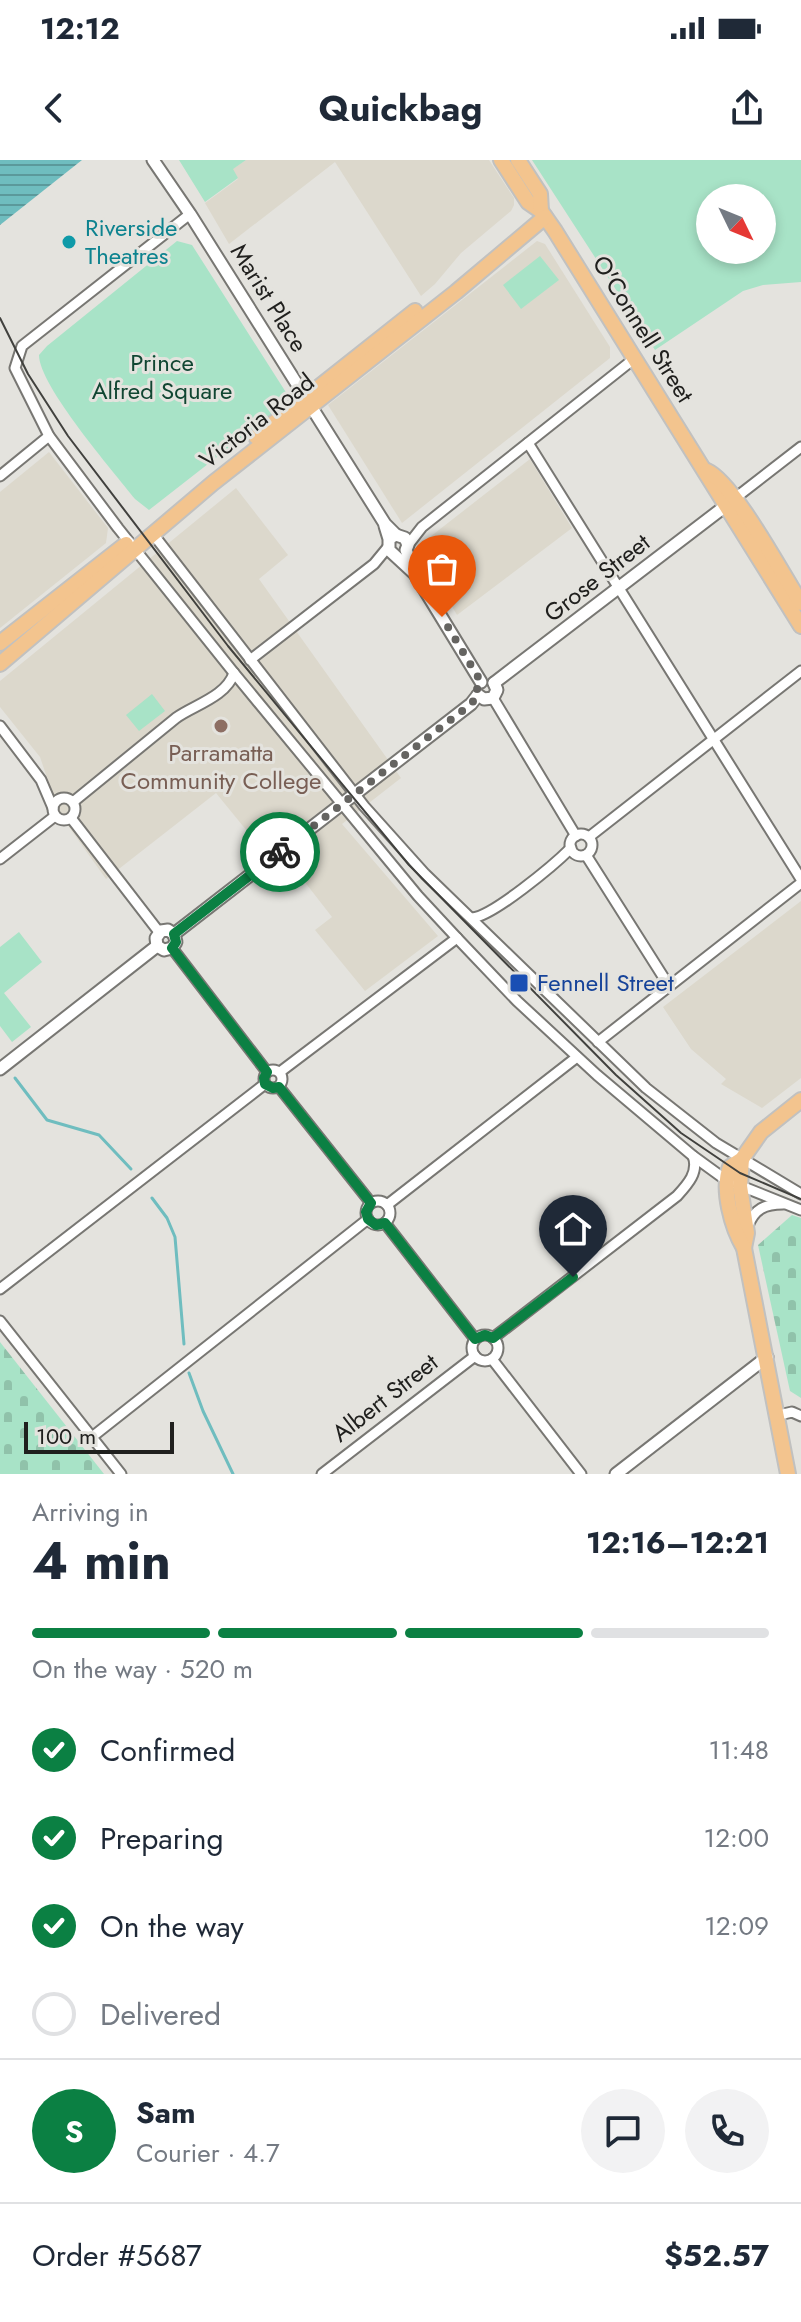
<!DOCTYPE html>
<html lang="en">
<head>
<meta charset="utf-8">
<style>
  :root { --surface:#fff; --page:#f2f2f3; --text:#1f2937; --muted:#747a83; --line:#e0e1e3; --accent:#0b8043 }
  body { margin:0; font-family:Jost,sans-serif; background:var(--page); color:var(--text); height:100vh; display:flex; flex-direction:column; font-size:30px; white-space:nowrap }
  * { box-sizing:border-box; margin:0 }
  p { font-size:26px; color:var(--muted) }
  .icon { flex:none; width:44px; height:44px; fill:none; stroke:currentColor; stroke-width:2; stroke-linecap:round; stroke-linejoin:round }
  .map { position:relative; height:1314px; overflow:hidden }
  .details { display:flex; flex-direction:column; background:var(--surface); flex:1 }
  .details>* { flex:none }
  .needle { width:52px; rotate:133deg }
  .fabs { position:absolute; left:696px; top:24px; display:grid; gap:16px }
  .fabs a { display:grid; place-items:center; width:80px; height:80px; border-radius:50%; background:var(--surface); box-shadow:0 4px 12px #0003; font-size:40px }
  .scale { position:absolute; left:24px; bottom:20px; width:150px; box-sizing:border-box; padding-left:8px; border:4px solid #20201e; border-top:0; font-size:22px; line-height:28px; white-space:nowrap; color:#20201e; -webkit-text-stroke:6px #e4e3de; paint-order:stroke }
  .pin { position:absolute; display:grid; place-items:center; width:68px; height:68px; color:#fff; margin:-82px -34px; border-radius:50% 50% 50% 0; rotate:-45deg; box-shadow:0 0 8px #0007 }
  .pin .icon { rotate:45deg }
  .courier { position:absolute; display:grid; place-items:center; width:80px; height:80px; margin:-40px; border:6px solid #0b8043; border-radius:50%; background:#fff; color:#222; box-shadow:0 2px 10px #0007 }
  .headline em { font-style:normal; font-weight:700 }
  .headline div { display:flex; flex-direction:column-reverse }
  .headline { display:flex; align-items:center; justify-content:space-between; height:136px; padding:0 32px }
  h1 { font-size:52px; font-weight:700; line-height:60px }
  .bar { display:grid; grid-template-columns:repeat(4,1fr); gap:12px 8px; align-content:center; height:96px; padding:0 32px }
  .bar i { height:10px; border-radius:6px; background:var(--line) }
  .bar .selected { background:var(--accent) }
  .bar p { grid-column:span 4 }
  .line { display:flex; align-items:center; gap:20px; padding:0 32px; border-top:2px solid var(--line) }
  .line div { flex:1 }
  .round { display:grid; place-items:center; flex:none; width:84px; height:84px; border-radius:42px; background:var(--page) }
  ol { padding:0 32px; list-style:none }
  li { display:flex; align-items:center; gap:24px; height:88px }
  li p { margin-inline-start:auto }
  li .icon { padding:8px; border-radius:50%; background:var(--accent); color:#fff; stroke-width:4 }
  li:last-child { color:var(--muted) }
  li i { width:44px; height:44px; border:4px solid var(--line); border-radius:50% }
  .status { display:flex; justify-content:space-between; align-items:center; height:56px; padding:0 40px; background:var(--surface); direction:ltr }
  .status svg { height:22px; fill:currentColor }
  header { display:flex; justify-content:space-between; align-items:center; height:104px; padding:0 32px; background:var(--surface); font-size:36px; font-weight:700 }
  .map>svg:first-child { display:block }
  .built { fill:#dcd8cc }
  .green { fill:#a8e3c7; fill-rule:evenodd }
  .cemetery { fill:url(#cemetery-stones) }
  .water { fill:url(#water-rules) }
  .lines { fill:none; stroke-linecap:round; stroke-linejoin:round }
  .stream { stroke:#6fbdbf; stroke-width:3 }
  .minor-casing { stroke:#787773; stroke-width:13 }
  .tertiary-casing { stroke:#787773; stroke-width:15 }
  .primary-casing { stroke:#c1c1c0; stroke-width:18 }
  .minor { stroke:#fff; stroke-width:9 }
  .tertiary { stroke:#fff; stroke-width:11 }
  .primary { stroke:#f3c48e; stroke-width:14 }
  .tram { stroke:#41413e; stroke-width:2 }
  .done { stroke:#656461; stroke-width:8; stroke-dasharray:0 14.4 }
  .route { stroke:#0b8043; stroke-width:10 }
  .culture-dot { fill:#0f9aa8; stroke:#e4e3de; stroke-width:3 }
  .education-dot { fill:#8d6e63; stroke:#e4e3de; stroke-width:3 }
  .transit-dot { fill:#1a4fb4; stroke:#e4e3de; stroke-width:3 }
  .labels { text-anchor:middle; stroke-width:6; stroke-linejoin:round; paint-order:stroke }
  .culture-label { font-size:24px; fill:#0d838f; stroke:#e4e3de; text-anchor:start }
  .street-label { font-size:24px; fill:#20201e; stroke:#e4e3de }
  .park-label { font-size:24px; fill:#114632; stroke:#e4e3de }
  .education-label { font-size:24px; fill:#785e54; stroke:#e4e3de }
  .transit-label { font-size:24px; fill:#164399; stroke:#e4e3de; text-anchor:start }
</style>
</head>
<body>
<div class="status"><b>12:12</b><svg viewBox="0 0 49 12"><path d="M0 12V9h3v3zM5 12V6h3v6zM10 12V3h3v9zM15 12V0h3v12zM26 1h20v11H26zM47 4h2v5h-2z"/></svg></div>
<header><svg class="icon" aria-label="back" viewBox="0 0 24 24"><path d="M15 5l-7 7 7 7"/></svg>Quickbag<svg class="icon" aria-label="share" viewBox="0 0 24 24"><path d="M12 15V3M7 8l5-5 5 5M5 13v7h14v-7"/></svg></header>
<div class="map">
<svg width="801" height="1314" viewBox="0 0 801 1314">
  <defs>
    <pattern id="cemetery-stones" width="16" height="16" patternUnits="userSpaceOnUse" patternTransform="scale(2)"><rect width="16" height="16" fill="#a8e3c7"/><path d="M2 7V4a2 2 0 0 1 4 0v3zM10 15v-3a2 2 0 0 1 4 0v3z" fill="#90c2aa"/></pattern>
    <pattern id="water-rules" width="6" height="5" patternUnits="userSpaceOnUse" patternTransform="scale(2)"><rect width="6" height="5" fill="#6fbdbf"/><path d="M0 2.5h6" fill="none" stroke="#5b999b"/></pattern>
  </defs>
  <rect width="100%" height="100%" fill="#e4e3de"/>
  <g class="built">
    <path d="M246,0H489L514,38V45L511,51L461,93L435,124L421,136L335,2L229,84L205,43L238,19L232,9Z"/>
    <path d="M537,81L545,84L610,187V198L402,363L328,245Z"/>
    <path d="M49,292L108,368L106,383L0,468V332Z"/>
    <path d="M530,299L572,368L457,455L417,387Z"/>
    <path d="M236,328L288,395L259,419L401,618L342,664L438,776L365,831L315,770L332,757L290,703L279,710L216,633L106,719L59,653L40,597L0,547V521Z"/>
    <path d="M801,741V918L762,948L721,924L726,919L691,889L663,847Z"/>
  </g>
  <g class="green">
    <path d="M179,0H246L233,9L238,18L205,42Z"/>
    <path d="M532,0H801V122L763,125L743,131L655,190ZM710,38H762V90H710Z"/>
    <path d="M177,81L192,85L287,234L286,243L149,350L135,339C114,312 39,226 39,195L47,186Z"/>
    <path d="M540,96L559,120L521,149L503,125Z"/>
    <path d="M152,534L165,551L139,571L126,555Z"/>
    <path d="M19,772L42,802L4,833L31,867L12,882L0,866V787Z"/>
  </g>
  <g class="cemetery">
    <path d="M792,1055L801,1058V1238L790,1231L758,1085Z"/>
    <path d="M0,1182L104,1314H0Z"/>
  </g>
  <path class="water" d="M0,0H82L0,65Z"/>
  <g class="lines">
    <g class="stream">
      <path d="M15,918L47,960L99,975L131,1009"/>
      <path d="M152,1038L167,1058L175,1077L184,1184"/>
      <path d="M189,1213L203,1251L233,1314"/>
    </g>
    <g class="minor-casing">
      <g id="minor">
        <path d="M190,54L22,186L15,208L49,276L118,368L234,513L418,736L457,778L517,841L597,915L693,996L726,1020L801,1050"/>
        <path d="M528,283L801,719"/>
        <path d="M0,316L49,276"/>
        <path d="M734,339L801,287"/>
        <path d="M153,374L364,646L425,714L646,928L716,983L801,1034"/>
        <path d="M408,385L422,367L635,198"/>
        <path d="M250,500L374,404L388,387"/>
        <path d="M493,538L576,676"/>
        <path d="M0,566L41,620L53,648"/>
        <circle cx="64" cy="649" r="11"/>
        <path d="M73,642L176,558C194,545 226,537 234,513"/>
        <path d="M71,658L159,772"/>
        <circle cx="581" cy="685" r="11"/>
        <path d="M589,677L801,511"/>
        <path d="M586,695L669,826"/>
        <path d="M0,699L55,656"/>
        <path d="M472,758C493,756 554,705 571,688"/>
        <path d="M172,788L267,912"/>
        <path d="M598,882L801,723"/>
        <circle cx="273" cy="919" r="9"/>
        <path d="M280,912L457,778"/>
        <path d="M279,927L371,1043"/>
        <circle cx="378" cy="1053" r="12"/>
        <path d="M387,1045L577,897"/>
        <path d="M385,1063L475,1179"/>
        <path d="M748,1066C754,1049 765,1044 783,1044"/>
        <path d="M0,1129L265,924"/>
        <path d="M0,1161L121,1314"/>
        <circle cx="485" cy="1188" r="13"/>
        <path d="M493,1178L677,1036C688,1024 699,1012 693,996"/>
        <path d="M492,1199L581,1314"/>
        <path d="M779,1255L792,1252L801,1256"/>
        <path d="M92,1277L368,1059"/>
        <path d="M322,1314L475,1196"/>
      </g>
    </g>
    <g class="tertiary-casing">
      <g id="tertiary">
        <path d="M153,0L190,54L385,364L396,375"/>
        <path d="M385,366L389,379V390L415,414L481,522"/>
        <path d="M390,378L396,375L405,378L408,385L406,390L414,410"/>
        <path d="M494,523L732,341"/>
        <path d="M478,535L484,539L493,538L497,530L494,523"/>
        <path d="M174,774L471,544L478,535"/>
        <path d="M157,786L164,790L172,788L176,782L174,774"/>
        <path d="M157,786L156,778L161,771L168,770L174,774"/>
        <path d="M0,909L157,786"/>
        <path d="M616,1314L767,1197"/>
      </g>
    </g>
    <g class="primary-casing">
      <g id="primary">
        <path d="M501,0L528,42L541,51L555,71L801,466"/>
        <path d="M518,0L540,34L541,51"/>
        <path d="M256,277L415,151"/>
        <path d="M707,311C734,323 782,414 801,443"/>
        <path d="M0,483L126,384"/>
        <path d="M0,504L213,323L456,132L545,57"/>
        <path d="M742,999L740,1026L747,1073L744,1088"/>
        <path d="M788,1314L744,1088C732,1068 721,1029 730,1007L742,999L761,972L801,940"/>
      </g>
    </g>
    <use href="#minor" class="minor"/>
    <use href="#tertiary" class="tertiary"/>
    <use href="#primary" class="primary"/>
    <path class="tram" d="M0,158L28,214L68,276L228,486L409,705L616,915L681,973L740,1013L801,1039"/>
  </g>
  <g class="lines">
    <path class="done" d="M280,692L471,544L478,535L477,528L481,522L442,457"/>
    <path class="route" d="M280,692L174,774L176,782L172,788L267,912L264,918L265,924L273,928L279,927L371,1043L366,1052L368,1059L376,1065L385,1063L475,1179L485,1175L493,1178L573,1117"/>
  </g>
  <circle class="culture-dot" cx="69" cy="82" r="8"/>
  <circle class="education-dot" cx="221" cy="566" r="8"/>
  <rect class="transit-dot" x="509" y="813" width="20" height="20" rx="4"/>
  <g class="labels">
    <g class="culture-label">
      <text x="85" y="76">Riverside<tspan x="85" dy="28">Theatres</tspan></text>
    </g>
    <g class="street-label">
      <text transform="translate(269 138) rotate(58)" y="8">Marist Place</text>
      <text transform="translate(643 169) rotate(58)" y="8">O'Connell Street</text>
      <text transform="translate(257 261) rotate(-38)" y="8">Victoria Road</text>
      <text transform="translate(597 418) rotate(-38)" y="8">Grose Street</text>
      <text transform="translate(385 1238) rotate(-38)" y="8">Albert Street</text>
    </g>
    <g class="park-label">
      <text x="162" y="211">Prince<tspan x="162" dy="28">Alfred Square</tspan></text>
    </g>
    <g class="education-label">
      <text x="221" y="601">Parramatta<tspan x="221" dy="28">Community College</tspan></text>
    </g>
    <g class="transit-label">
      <text x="537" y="831">Fennell Street</text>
    </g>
  </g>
</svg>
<div class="fabs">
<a><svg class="needle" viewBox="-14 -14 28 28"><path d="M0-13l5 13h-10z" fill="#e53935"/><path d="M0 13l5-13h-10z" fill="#747a83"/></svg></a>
</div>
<div class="scale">100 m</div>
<div class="pin" style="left:442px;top:457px;background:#ea580c"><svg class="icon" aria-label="bag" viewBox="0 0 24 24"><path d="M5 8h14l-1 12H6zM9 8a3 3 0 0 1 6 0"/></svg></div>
<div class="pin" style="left:573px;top:1117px;background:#1f2937"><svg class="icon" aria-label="home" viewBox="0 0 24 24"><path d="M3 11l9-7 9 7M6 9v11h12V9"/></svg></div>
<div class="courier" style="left:280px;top:692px"><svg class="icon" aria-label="bike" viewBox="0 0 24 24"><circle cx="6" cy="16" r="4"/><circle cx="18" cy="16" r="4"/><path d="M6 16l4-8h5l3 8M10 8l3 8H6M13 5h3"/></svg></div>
</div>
<section class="details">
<div class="headline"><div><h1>4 min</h1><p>Arriving in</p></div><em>12:16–12:21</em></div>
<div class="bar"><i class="selected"></i><i class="selected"></i><i class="selected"></i><i></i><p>On the way · 520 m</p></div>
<ol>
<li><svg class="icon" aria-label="check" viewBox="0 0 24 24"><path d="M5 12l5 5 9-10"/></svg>Confirmed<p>11:48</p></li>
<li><svg class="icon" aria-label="check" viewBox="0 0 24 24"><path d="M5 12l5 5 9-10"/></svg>Preparing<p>12:00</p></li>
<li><svg class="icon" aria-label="check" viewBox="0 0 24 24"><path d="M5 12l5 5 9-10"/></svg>On the way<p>12:09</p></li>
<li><i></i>Delivered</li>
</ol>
<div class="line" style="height:144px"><b class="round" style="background:var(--accent);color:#fff">S</b><div><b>Sam</b><p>Courier · 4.7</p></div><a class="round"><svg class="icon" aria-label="chat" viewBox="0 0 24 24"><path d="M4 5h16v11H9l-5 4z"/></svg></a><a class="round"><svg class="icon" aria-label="phone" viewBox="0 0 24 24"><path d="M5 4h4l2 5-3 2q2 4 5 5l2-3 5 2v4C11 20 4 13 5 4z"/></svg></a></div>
<div class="line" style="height:104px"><div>Order #5687</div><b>$52.57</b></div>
</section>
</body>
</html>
